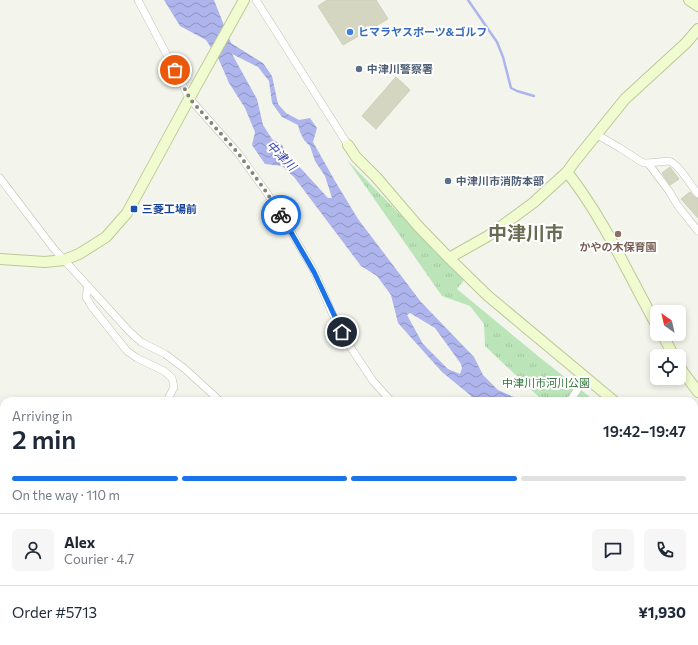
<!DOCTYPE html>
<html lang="en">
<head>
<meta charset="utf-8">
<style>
  :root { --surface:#fff; --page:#f6f6f7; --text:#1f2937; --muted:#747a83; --line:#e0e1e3; --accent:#1a73e8 }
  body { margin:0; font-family:Commissioner,"Noto Sans JP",sans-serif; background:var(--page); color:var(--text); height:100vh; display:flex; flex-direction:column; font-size:15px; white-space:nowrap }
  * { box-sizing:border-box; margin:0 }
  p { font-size:13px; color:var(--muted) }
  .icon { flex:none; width:22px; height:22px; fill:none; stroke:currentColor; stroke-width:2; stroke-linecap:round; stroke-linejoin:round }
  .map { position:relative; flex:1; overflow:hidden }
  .details { position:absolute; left:0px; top:397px; width:698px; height:248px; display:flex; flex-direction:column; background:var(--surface); border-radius:12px 12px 0 0; box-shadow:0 2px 6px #0003 }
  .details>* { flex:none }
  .needle { width:26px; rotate:326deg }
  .controls { position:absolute; left:650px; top:305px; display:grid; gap:8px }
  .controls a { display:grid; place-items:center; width:36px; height:36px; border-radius:6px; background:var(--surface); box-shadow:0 2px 6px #0003; font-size:20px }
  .pin { position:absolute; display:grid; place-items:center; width:34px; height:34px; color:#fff; margin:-17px; border:2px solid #fff; border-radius:50%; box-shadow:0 1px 4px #0007 }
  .courier { position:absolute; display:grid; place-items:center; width:40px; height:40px; margin:-20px; border:3px solid #1a73e8; border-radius:50%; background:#fff; color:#222; box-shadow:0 1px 5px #0007 }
  .overview em { font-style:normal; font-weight:600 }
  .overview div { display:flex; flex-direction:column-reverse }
  .overview { display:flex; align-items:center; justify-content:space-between; height:68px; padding:0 12px }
  h1 { font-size:26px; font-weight:600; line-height:30px }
  .bar { display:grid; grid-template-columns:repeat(4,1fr); gap:6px 4px; align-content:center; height:48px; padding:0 12px }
  .bar i { height:5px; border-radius:3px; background:var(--line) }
  .bar .selected { background:var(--accent) }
  .bar p { grid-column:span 4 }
  .line { display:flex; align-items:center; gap:10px; padding:0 12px; border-top:1px solid var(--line) }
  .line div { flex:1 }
  .round { display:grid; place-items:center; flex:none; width:42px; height:42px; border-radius:6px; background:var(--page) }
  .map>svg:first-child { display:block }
  .grass { fill:url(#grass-tufts) }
  .water { fill:url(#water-waves); fill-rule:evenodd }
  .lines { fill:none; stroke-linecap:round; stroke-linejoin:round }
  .stream { stroke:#aeb4ec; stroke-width:2.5 }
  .building { fill:#d4d6c2; stroke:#cdd0b6 }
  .street-casing { stroke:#bdc0af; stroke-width:8 }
  .secondary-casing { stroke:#bdc899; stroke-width:12 }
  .street { stroke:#fff; stroke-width:7 }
  .secondary { stroke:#f0fbd0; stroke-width:10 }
  .done { stroke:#838578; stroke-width:4; stroke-dasharray:0 7.2 }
  .route { stroke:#1a73e8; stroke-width:5 }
  .shop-dot { fill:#3f7fe0; stroke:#fff; stroke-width:1.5 }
  .service-dot { fill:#5c6f8a; stroke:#fff; stroke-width:1.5 }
  .transit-dot { fill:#1a4fb4; stroke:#fff; stroke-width:1.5 }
  .education-dot { fill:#8d6e63; stroke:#fff; stroke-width:1.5 }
  .labels { text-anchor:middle; stroke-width:4; stroke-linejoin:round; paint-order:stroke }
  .shop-label { font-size:11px; font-weight:bold; fill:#366cbe; stroke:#fff; text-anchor:start }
  .service-label { font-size:11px; font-weight:bold; fill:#4e5e75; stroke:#fff; text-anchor:start }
  .transit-label { font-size:11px; font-weight:bold; fill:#164399; stroke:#fff; text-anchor:start }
  .education-label { font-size:11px; font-weight:bold; fill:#785e54; stroke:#fff }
  .park-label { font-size:11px; fill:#317739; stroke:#fff }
  .water-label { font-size:12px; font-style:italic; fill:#3a44ae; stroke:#fff }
  .town-label { font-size:19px; font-weight:bold; fill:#696b52; stroke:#fff }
</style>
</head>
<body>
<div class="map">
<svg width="698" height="645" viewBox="0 0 698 645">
  <defs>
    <pattern id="grass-tufts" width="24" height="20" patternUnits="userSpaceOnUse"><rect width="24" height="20" fill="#bbe5b9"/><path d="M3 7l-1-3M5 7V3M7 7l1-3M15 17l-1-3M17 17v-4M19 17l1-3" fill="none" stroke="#a2c6a0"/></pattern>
    <pattern id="water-waves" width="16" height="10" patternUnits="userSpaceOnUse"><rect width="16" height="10" fill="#aeb4ec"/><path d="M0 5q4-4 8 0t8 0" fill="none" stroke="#8f94c0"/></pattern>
  </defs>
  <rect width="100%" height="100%" fill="#f3f5ec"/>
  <path class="grass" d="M347,160L464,280L457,289L538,356L595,401H543L485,346L484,324L470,306L442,296Z"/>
  <g class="water">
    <path d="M164,0H214L231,43L263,63L272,76L278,104L286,113L299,120L310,118L317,128L313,142L335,181L358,219L421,302L474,357L483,375L498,390L523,401H513L503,397L499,401H475L470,395L442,372L398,323L391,295L377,276L361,266L294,177L282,166L265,164L252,145L255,132L245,108L229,83L219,60L206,40L180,26ZM232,54L258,67L269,81L272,103L282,117L298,125L300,132L304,140L310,146L315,161L325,176L332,198H328L285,151L282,145L272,139L263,125L257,99ZM410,313L435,328L461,364L462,368L460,374L448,369L423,344L407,315Z"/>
    <path d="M694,549L698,554V610L696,609L694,603Z"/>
  </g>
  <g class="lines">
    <path class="stream" d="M468,0L497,42L503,57L511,88L517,91L534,96"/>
  </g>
  <g class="building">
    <path d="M327,0H376L388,19L343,45L318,6Z"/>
    <path d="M396,77L410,90L376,129L362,116Z"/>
    <path d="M670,167L679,179L670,185L662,173Z"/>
    <path d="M690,192L694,197L698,199V218L681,199Z"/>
  </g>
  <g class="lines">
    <g class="street-casing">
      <g id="street">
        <path d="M138,0L190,99L238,153L267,193L290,230L314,271L332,313L347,342L373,381L391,401"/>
        <path d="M256,0L348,145"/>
        <path d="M601,137L620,148L640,161L644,163H648L669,161C679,164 691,186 698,194"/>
        <path d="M648,163L669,191L678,206L698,231"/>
        <path d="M0,178L54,249L129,331L141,342L165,354L185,369L220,401"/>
        <path d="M88,286L86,297L92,307L127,351L137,358L164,371L172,378L174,387L167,401"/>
        <path d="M570,401L585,378"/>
        <path d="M0,499H4"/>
        <path d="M694,504L698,511"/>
        <path d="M0,605L4,608"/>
        <path d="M264,641L266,645"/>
        <path d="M512,641L517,645"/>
        <path d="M684,641L690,645"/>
        <path d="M29,645L31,641"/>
        <path d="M201,645V641"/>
        <path d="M370,645L374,641"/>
        <path d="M503,645L507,641"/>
      </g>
    </g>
    <g class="secondary-casing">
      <g id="secondary">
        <path d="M689,0L698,6"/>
        <path d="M348,145L356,157L376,177L418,226L449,258L488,296L614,401"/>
        <path d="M567,172C604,219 628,274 657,326"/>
        <path d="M449,258L488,236L533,203L567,172L575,161L625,99L686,43L698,29"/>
        <path d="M0,259L45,262L64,260L79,254L106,237L127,213L145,180L195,88L244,0"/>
        <path d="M662,334L674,356"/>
        <path d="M679,365L683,372L698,392"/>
        <path d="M694,429L698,425"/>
      </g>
    </g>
    <use href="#street" class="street"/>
    <use href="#secondary" class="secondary"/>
  </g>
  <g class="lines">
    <path class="done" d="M175,70L190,99L238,153L267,193L281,215"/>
    <path class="route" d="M281,215L314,272L342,332"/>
  </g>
  <circle class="shop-dot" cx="350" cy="32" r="4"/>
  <g class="service-dot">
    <circle cx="359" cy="69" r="4"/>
    <circle cx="448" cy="181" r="4"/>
  </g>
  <rect class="transit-dot" x="130" y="205" width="8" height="8" rx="2"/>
  <circle class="education-dot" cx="618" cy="234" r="4"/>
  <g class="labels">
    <g class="shop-label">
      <text x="358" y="36">ヒマラヤスポーツ&amp;ゴルフ</text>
    </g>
    <g class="service-label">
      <text x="367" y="73">中津川警察署</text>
      <text x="456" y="185">中津川市消防本部</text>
    </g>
    <g class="transit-label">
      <text x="142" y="213">三菱工場前</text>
    </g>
    <g class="education-label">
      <text x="618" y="251">かやの木保育園</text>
    </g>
    <g class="park-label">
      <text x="546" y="387">中津川市河川公園</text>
    </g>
    <g class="water-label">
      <text transform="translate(281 156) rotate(45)" y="4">中津川</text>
    </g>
    <g class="town-label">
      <text x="526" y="240">中津川市</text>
    </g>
  </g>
</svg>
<div class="controls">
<a><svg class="needle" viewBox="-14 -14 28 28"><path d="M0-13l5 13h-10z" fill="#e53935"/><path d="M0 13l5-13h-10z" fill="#747a83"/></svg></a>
<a><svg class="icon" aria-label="locate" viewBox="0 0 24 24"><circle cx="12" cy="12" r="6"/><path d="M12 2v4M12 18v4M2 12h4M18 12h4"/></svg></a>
</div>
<div class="pin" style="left:175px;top:70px;background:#ea580c"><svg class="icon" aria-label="bag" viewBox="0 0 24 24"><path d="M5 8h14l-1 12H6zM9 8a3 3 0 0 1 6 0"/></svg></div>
<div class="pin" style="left:342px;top:332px;background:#1f2937"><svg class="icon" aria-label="home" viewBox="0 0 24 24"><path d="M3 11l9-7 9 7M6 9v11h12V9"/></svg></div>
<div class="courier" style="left:281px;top:215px"><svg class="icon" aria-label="bike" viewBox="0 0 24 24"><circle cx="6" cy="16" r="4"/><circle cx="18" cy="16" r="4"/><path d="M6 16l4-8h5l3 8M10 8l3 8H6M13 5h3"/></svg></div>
<section class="details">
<div class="overview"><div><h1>2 min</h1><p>Arriving in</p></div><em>19:42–19:47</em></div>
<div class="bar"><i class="selected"></i><i class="selected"></i><i class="selected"></i><i></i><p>On the way · 110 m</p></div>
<div class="line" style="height:72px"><a class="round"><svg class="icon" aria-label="person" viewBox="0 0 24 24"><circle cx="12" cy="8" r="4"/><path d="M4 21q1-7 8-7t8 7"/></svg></a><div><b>Alex</b><p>Courier · 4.7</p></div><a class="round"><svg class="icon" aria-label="chat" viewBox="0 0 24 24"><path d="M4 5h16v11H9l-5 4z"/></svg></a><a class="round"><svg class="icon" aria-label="phone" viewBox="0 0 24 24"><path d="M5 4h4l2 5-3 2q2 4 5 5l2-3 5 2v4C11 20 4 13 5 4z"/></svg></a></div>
<div class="line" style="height:52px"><div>Order #5713</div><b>¥1,930</b></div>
</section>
</div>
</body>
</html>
